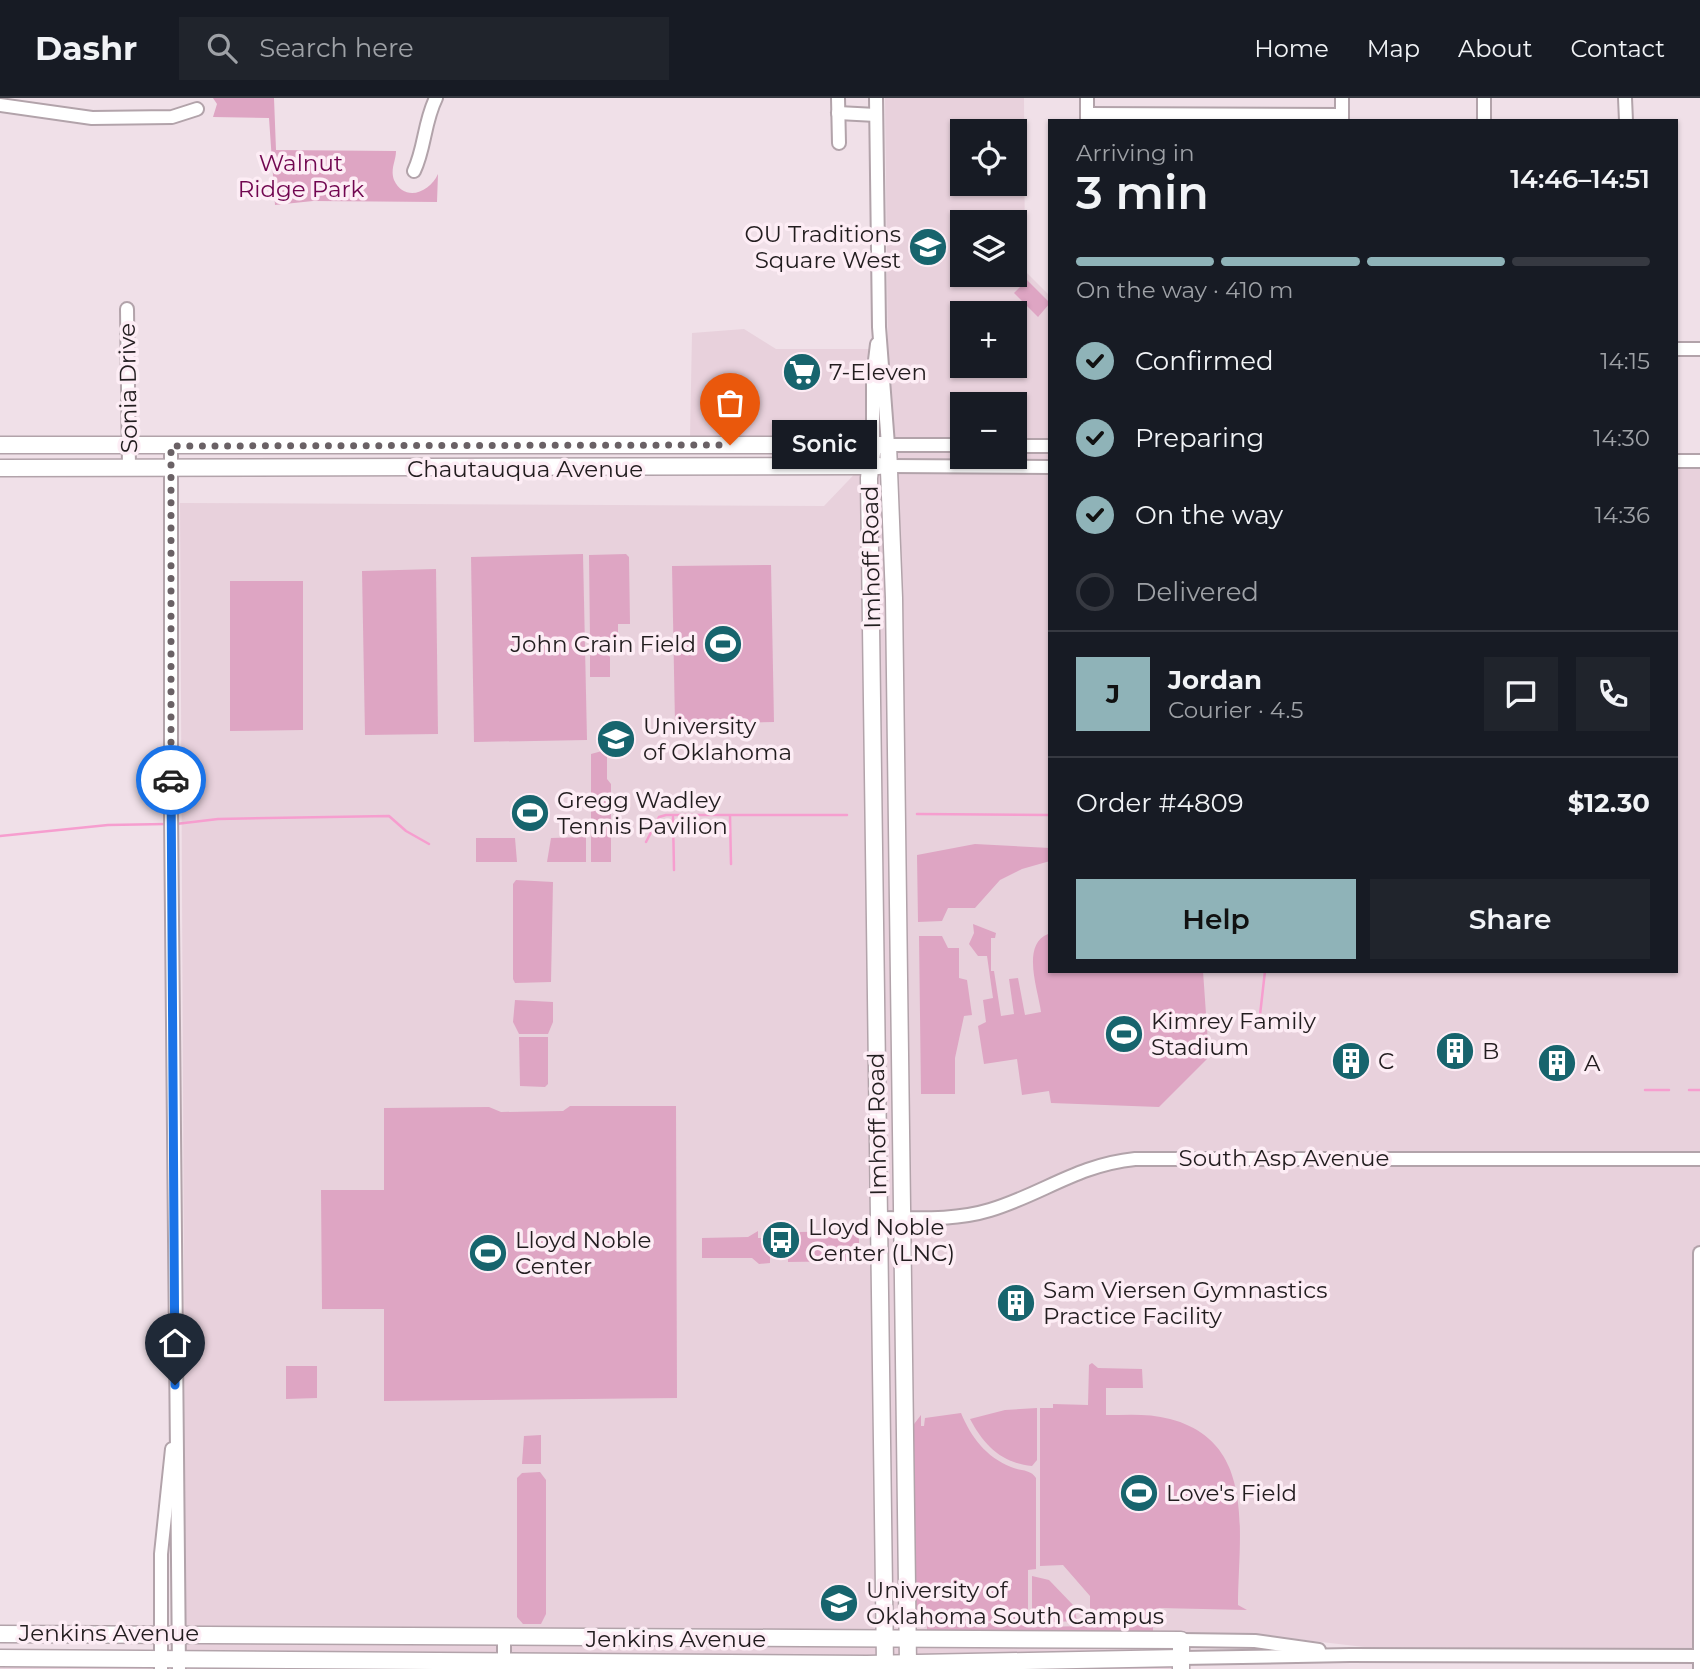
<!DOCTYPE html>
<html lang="en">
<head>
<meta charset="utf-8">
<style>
  :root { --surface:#171b24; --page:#20242c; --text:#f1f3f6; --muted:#9ea1a6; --line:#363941; --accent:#8fb3b8 }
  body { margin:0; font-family:Montserrat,sans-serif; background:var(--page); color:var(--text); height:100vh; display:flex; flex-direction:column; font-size:26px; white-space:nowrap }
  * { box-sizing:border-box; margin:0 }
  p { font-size:23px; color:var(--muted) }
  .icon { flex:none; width:38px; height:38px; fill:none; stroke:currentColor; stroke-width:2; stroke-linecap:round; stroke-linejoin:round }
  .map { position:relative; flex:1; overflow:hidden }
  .panel { position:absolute; left:1048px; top:21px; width:630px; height:854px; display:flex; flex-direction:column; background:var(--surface); border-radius:0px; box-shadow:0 2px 5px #0004 }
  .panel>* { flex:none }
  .fabs { position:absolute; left:950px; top:21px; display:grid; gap:14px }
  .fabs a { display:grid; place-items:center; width:77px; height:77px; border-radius:0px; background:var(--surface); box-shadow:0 2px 5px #0004; font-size:35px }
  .pin { position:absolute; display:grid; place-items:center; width:60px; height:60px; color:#fff; margin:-72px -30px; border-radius:50% 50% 50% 0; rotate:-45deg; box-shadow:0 0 7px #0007 }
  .pin .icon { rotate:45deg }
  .courier { position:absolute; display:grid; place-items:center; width:70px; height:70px; margin:-35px; border:5px solid #1a73e8; border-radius:50%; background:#fff; color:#222; box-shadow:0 2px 9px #0007 }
  .bubble { position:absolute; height:49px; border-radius:0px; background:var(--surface); box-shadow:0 2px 5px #0004; font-size:23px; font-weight:600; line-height:49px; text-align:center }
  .summary em { font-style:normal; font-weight:600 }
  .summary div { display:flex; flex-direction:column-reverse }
  .summary { display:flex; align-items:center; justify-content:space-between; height:119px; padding:0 28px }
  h1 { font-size:46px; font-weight:600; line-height:52px }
  .bar { display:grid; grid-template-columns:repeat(4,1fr); gap:10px 7px; align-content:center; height:84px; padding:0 28px }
  .bar i { height:9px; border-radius:5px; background:var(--line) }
  .bar .on { background:var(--accent) }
  .bar p { grid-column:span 4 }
  .line { display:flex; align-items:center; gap:18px; padding:0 28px; border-top:2px solid var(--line) }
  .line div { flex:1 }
  .round { display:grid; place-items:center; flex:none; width:74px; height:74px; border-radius:0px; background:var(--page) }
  ol { padding:0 28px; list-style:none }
  li { display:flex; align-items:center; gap:21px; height:77px }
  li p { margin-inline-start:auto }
  li .icon { padding:7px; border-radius:50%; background:var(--accent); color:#111; stroke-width:4 }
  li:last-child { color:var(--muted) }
  li i { width:38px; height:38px; border:4px solid var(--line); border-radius:50% }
  .button { display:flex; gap:14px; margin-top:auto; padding:14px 28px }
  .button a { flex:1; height:80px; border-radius:0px; background:var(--accent); color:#111; font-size:28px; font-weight:600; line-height:80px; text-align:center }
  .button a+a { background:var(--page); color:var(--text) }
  header { display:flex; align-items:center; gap:42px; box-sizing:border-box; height:98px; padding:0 35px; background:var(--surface); border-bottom:2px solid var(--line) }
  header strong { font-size:33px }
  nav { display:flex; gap:38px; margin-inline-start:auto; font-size:24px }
  .search { width:490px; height:63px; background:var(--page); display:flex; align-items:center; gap:18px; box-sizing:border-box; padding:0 24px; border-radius:0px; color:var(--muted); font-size:26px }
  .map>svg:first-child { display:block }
  .built { fill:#e8d1dc; fill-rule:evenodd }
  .green { fill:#dea5c3 }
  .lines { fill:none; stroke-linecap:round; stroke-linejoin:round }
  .stream { stroke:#f69ecf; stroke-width:2.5 }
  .minor-casing { stroke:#b2a3aa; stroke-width:16 }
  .major-casing { stroke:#b2a3aa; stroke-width:19 }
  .minor { stroke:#fff; stroke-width:12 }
  .major { stroke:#fff; stroke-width:16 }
  .done { stroke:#6a6165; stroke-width:7; stroke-dasharray:0 12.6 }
  .route { stroke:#1a73e8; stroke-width:9 }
  .labels { text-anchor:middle; stroke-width:7; stroke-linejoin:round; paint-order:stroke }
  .park-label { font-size:23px; fill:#710650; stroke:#fdedf5 }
  .poi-label { font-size:23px; fill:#221d1f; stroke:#fdedf5; text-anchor:start }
  .street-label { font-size:23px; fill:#221d1f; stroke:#fdedf5 }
</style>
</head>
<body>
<header>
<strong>Dashr</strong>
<div class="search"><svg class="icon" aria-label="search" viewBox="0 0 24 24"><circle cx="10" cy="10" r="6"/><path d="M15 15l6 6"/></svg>Search here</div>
<nav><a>Home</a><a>Map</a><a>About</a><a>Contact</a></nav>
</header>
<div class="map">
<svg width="1700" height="1571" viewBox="0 0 1700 1571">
  <rect width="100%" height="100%" fill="#f0e0e8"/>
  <g class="built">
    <path d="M885,0H1024L1025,173L1050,198V873H1676V369H1700V1552H1390L1253,1536L1178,1537L1177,1571H0V1566H186L180,405L824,408L889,340ZM962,33H1015V86H962ZM962,124H1015V177H962ZM962,215H1015V268H962ZM962,306H1015V359H962Z"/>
    <path d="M744,231L776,251H870L868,340H690L692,235Z"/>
  </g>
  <g class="green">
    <path d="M213,0H274L276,52L396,53C396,63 390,71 394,82C405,105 430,94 438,76L437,104L313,103L275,107L269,20L213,19L217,6Z"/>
    <path d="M1027,182L1050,205L1038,219L1014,195Z"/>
    <path d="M583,456L587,642L474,644L471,459Z"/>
    <path d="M626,456L629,459L630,526H618V538L594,545L590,541L589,457Z"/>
    <path d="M771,467L774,624L675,626L672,468Z"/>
    <path d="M436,471L438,636L365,637L362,473Z"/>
    <path d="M230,483H303V632L230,633Z"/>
    <path d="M594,552H604L610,559V579H590V557Z"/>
    <path d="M602,653L607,658V681L611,686V764H591V656Z"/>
    <path d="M586,739V764H547L551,740Z"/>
    <path d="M476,740H515L517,764H476Z"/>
    <path d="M975,746L1050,750V763L1022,771L1000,782L975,810H948L942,823L918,824L917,757Z"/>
    <path d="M516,782L553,784L551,884L515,885L513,881V786Z"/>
    <path d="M973,826L996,835L995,840H991V873H994L1001,918L1014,916L1009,881L1018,880L1025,917L1041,914C1038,891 1021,847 1048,836L1050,873H1203L1209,959L1159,1009L1051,1005L1049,993L1022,997L1017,961L984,966L978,928L986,924L983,902L993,900L987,858H978L969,846L974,835Z"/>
    <path d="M919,838H942L948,850H959V880L967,882L972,917L964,918L955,960V996H921Z"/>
    <path d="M515,902L553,904V924L548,936H519L513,924Z"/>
    <path d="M519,939H548V986L545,989L520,988Z"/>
    <path d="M570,1008H676L677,1300L384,1303V1211H322L321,1092H384V1010L489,1009L501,1014L563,1013Z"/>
    <path d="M758,1133V1140H770V1165L759,1166L752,1160H702V1140L748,1139Z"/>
    <path d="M859,1133V1163L788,1164V1140H799V1134Z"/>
    <path d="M1092,1265L1098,1270L1142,1271L1143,1290H1106V1317C1127,1317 1149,1315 1170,1321C1258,1344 1238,1438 1238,1507L1247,1512L1159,1510V1522L1084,1523L1085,1515L1090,1514V1498L1063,1467L1040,1468V1310H1053V1306L1088,1307L1089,1267Z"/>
    <path d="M286,1268H317V1300L286,1301Z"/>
    <path d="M1037,1310V1362L1032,1368C1001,1365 984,1347 970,1321L1005,1312Z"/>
    <path d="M961,1315C971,1339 986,1359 1011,1369C1020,1373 1031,1371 1036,1380V1471L1028,1472V1524L914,1522L911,1330L921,1317V1328H924L925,1320Z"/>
    <path d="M541,1337V1366H522L524,1338Z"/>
    <path d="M540,1374L546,1382V1516L541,1526H523L517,1519V1380L522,1375Z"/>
    <path d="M1032,1478L1049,1482L1074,1508L1077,1523L1032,1525Z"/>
    <path d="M1007,1525L1033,1529L1153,1527V1536L927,1535V1526Z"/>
  </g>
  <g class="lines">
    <g class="stream">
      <path d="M917,716L1050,717"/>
      <path d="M730,718L731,766"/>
      <path d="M673,719L674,772"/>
      <path d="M176,726L218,721L389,718L406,733L429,746"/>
      <path d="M0,738L108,727L166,726"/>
      <path d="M646,744L659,719L666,717H847"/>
      <path d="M1260,917L1265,873"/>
      <path d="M1645,992H1669"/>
      <path d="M1689,992H1700"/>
    </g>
    <g class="minor-casing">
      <g id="minor">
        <path d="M838,0L839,45"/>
        <path d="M876,0L879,229L888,347H962"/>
        <path d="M1087,0V22"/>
        <path d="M1342,0V23"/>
        <path d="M1484,0V23"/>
        <path d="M1625,0L1626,23"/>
        <path d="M0,7L92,20L172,19L197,11"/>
        <path d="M838,15L876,17"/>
        <path d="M1087,16L1342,17"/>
        <path d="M414,73C425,50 424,24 436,0"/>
        <path d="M127,211L129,370"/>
        <path d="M1676,251H1700"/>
        <path d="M873,347V279L877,246"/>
        <path d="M171,348V712L179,1571"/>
        <path d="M1015,348H1050"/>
        <path d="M1676,363H1700"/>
        <path d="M889,368L1050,369"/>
        <path d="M878,1120C915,1120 954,1123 990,1112C1043,1096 1077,1067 1135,1061H1700"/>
        <path d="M1181,1542L1255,1543L1319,1552"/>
        <path d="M1181,1560L1350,1557L1700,1558"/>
        <path d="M161,1571V1456L172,1351"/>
        <path d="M504,1571V1539"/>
        <path d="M1700,1571V1155"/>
      </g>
    </g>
    <g class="major-casing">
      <g id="major">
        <path d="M0,347H888L894,500L908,1565"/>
        <path d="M873,347L869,380L885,1566"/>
        <path d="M0,370L879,368"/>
        <path d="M0,1536L1181,1542V1571"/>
        <path d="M0,1560L867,1566L1181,1560"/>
      </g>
    </g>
    <use href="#minor" class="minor"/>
    <use href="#major" class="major"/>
  </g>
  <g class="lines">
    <path class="done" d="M171,682V348L730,347"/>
    <path class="route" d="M171,682L175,1287"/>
  </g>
  <defs>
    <g id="university-disc" transform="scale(2.0125)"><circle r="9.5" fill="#17646d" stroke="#fdedf5"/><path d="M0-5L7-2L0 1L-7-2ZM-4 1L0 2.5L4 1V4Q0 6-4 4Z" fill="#fff"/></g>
    <g id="supermarket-disc" transform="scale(2.0125)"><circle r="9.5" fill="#17646d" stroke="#fdedf5"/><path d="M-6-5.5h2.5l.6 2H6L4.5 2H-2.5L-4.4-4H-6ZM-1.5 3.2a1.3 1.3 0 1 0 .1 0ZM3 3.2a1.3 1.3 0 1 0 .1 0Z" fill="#fff"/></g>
    <g id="stadium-disc" transform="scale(2.0125)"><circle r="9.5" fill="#17646d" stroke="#fdedf5"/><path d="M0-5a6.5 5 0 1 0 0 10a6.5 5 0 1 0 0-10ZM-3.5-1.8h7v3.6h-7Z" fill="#fff"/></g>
    <g id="building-disc" transform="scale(2.0125)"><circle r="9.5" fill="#17646d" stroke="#fdedf5"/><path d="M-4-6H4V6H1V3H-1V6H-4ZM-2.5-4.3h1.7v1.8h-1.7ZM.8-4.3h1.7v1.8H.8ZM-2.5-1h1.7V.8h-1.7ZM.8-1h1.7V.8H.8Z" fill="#fff"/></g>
    <g id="bus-disc" transform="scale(2.0125)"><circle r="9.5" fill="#17646d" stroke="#fdedf5"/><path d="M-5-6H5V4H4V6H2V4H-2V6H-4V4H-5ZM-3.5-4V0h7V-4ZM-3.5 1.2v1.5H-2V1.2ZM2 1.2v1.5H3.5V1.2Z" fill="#fff"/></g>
    <g id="school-disc" transform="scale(2.0125)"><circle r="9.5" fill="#17646d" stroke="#fdedf5"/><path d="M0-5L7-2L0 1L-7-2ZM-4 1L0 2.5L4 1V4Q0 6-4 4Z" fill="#fff"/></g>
  </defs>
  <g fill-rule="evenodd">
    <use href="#university-disc" x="928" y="149"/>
    <use href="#supermarket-disc" x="802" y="274"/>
    <use href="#stadium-disc" x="723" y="546"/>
    <use href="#university-disc" x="616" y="641"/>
    <use href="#stadium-disc" x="530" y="715"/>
    <use href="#stadium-disc" x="1124" y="936"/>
    <use href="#building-disc" x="1455" y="953"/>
    <use href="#building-disc" x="1351" y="963"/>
    <use href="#building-disc" x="1557" y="965"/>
    <use href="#bus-disc" x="781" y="1142"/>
    <use href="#stadium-disc" x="488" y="1155"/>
    <use href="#building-disc" x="1016" y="1205"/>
    <use href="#stadium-disc" x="1139" y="1395"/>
    <use href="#school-disc" x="839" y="1505"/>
  </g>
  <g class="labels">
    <g class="park-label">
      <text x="301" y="73">Walnut<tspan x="301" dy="26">Ridge Park</tspan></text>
    </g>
    <g class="poi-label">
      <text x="901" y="144" text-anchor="end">OU Traditions<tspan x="901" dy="26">Square West</tspan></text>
      <text x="829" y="282">7-Eleven</text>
      <text x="696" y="554" text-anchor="end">John Crain Field</text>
      <text x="643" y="636">University<tspan x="643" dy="26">of Oklahoma</tspan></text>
      <text x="557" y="710">Gregg Wadley<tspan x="557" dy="26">Tennis Pavilion</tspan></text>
      <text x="1151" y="931">Kimrey Family<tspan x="1151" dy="26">Stadium</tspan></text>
      <text x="1482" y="961">B</text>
      <text x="1378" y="971">C</text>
      <text x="1584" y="973">A</text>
      <text x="808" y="1137">Lloyd Noble<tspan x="808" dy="26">Center (LNC)</tspan></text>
      <text x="515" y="1150">Lloyd Noble<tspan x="515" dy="26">Center</tspan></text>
      <text x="1043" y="1200">Sam Viersen Gymnastics<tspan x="1043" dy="26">Practice Facility</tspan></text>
      <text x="1166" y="1403">Love's Field</text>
      <text x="866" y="1500">University of<tspan x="866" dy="26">Oklahoma South Campus</tspan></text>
    </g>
    <g class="street-label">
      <text transform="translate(128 290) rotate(-91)" y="8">Sonia Drive</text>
      <text x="525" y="379">Chautauqua Avenue</text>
      <text transform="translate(871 459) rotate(-91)" y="8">Imhoff Road</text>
      <text transform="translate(877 1026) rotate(-91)" y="8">Imhoff Road</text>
      <text x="1284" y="1068">South Asp Avenue</text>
      <text x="109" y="1543">Jenkins Avenue</text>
      <text x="676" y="1549">Jenkins Avenue</text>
    </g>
  </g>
</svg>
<div class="fabs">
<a><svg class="icon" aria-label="locate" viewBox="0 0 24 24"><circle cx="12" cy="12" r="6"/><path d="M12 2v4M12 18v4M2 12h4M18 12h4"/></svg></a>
<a><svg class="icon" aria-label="layers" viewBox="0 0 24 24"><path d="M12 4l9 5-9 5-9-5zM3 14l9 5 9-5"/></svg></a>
<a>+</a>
<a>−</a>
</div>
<div class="pin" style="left:730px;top:347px;background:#ea580c"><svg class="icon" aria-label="bag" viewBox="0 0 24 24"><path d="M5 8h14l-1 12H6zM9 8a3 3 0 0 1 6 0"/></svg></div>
<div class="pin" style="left:175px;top:1287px;background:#1f2937"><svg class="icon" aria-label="home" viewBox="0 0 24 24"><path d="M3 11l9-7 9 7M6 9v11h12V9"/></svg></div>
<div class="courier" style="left:171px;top:682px"><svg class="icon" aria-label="car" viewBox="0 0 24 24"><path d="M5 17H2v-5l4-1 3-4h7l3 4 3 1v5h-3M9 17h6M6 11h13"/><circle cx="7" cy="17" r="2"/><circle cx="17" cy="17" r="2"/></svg></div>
<div class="bubble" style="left:772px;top:322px;width:105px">Sonic</div>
<section class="panel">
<div class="summary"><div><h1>3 min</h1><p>Arriving in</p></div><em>14:46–14:51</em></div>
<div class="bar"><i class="on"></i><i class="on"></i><i class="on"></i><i></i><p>On the way · 410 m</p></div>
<ol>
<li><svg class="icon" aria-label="check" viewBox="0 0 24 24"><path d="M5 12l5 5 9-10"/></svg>Confirmed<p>14:15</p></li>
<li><svg class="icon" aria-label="check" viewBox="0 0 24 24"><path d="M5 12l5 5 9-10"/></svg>Preparing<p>14:30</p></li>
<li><svg class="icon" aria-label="check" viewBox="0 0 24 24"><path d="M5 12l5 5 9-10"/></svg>On the way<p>14:36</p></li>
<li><i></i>Delivered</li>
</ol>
<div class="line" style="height:126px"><b class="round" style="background:var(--accent);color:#111">J</b><div><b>Jordan</b><p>Courier · 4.5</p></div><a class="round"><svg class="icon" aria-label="chat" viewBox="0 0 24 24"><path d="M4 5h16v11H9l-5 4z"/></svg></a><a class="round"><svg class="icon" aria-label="phone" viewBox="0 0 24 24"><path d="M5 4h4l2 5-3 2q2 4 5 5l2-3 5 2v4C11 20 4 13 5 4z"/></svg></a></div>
<div class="line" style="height:91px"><div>Order #4809</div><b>$12.30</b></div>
<div class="button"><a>Help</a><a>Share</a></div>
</section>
</div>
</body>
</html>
